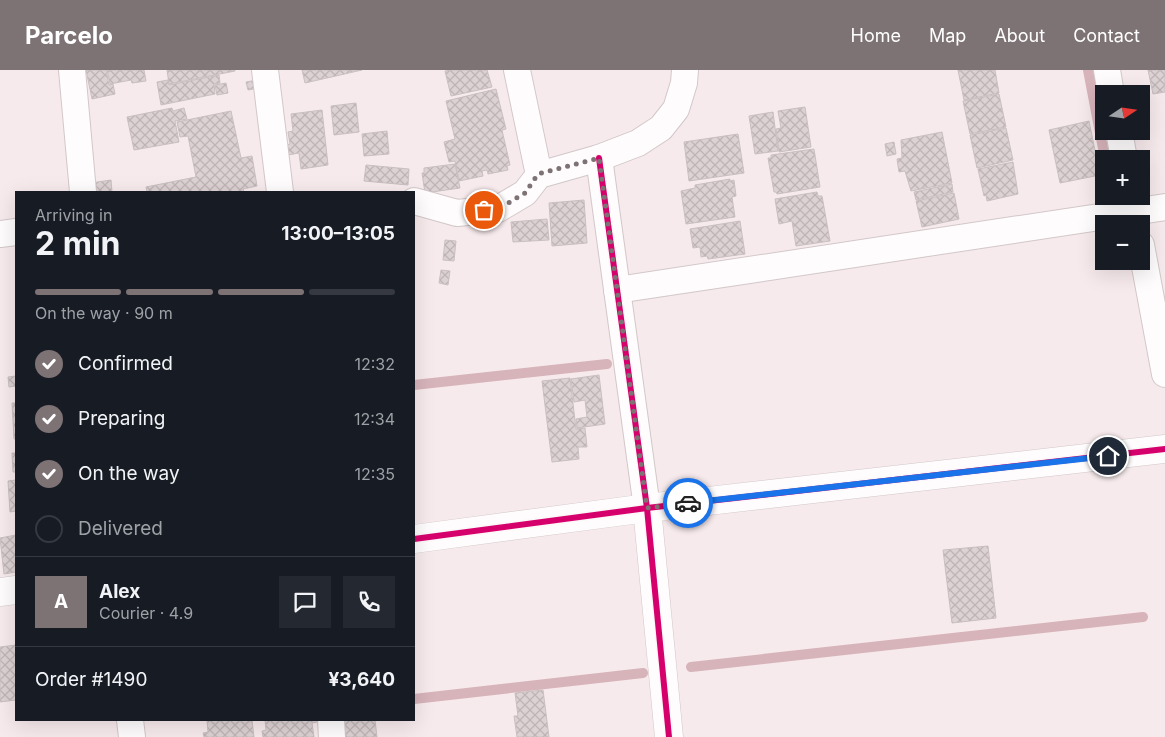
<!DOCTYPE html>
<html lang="en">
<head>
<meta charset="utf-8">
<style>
  :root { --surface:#171b24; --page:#242831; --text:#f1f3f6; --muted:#9ea1a6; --line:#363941; --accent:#7d7274 }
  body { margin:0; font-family:Inter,sans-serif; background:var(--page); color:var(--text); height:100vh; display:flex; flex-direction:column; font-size:19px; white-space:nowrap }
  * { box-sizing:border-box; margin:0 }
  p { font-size:16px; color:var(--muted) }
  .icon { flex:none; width:28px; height:28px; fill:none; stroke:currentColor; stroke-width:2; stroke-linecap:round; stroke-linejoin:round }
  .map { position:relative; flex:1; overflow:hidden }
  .side { position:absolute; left:15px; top:121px; width:400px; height:530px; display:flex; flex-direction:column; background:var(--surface); border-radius:0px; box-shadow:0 5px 20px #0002 }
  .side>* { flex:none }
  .needle { width:32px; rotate:77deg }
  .buttons { position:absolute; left:1095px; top:15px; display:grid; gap:10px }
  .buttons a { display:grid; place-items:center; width:55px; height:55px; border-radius:0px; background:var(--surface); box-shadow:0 5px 20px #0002; font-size:25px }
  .pin { position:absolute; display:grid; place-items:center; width:42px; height:42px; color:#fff; margin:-21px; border:2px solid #fff; border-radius:50%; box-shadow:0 1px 5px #0007 }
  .courier { position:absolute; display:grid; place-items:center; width:50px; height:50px; margin:-25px; border:4px solid #1a73e8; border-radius:50%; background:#fff; color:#222; box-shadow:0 1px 6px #0007 }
  .headline em { font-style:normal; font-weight:700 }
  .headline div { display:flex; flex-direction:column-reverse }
  .headline { display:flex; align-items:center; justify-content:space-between; height:85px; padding:0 20px }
  h1 { font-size:32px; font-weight:700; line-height:38px }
  .bar { display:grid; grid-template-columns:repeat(4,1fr); gap:8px 5px; align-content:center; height:60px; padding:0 20px }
  .bar i { height:6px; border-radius:4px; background:var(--line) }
  .bar .selected { background:var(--accent) }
  .bar p { grid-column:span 4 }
  .line { display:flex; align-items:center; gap:12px; padding:0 20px; border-top:1px solid var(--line) }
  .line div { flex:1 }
  .round { display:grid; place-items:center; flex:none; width:52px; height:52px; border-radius:0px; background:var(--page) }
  ol { padding:0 20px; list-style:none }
  li { display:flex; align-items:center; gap:15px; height:55px }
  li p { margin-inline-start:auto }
  li .icon { padding:5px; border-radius:50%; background:var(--accent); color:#fff; stroke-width:4 }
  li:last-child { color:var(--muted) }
  li i { width:28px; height:28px; border:2px solid var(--line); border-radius:50% }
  header { display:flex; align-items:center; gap:30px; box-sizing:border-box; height:70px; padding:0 25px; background:var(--accent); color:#fff }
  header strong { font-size:24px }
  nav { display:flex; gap:28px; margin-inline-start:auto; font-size:18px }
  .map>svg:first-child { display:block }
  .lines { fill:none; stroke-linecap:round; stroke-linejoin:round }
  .stream { stroke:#d7b3ba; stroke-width:10 }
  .building { fill:url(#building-cross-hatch); stroke:#c9bfc1 }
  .minor-casing { stroke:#d2c7c9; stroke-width:28 }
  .tertiary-casing { stroke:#d2c7c9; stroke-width:29 }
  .minor { stroke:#fefcfc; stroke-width:26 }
  .tertiary { stroke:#fefcfc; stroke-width:28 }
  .cycleway-casing { stroke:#fcf7f8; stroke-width:9 }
  .cycleway { stroke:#d6006c; stroke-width:6 }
  .done { stroke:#7d7274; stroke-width:5; stroke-dasharray:0 9 }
  .route { stroke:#1a73e8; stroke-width:6 }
</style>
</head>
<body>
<header>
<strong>Parcelo</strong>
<nav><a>Home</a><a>Map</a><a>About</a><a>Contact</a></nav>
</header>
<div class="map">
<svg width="1165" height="667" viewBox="0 0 1165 667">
  <defs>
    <pattern id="building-cross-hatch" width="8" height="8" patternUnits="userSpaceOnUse" patternTransform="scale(1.25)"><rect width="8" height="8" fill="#dcd1d3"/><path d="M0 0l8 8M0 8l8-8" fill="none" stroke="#beb4b6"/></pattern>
  </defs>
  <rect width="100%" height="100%" fill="#f7eaec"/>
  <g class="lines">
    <g class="stream">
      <path d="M1088,0L1105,89"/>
      <path d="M414,315L607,294"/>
      <path d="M691,597L1143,547"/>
      <path d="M414,629L643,603"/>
    </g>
  </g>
  <g class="building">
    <path d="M86,0H106L109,15L113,14L115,24L92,29Z"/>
    <path d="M107,0H144L146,11L132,13L131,10L110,14Z"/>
    <path d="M167,0H235V1L169,14Z"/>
    <path d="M302,0H362L305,13Z"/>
    <path d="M451,0H487L492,17L451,26L445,1Z"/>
    <path d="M958,0H995L999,23L964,30Z"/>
    <path d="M1148,0H1165V22L1153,24Z"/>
    <path d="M219,5L220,13L214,14L215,24L161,35L157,12L168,10L169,15Z"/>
    <path d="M257,10L259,18L248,20L246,12Z"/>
    <path d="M226,13L228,23L217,25L215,15Z"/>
    <path d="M496,19L506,59L502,60L510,95L507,96L508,100L488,104L487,100L482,101L483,106L459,111L455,91L449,92L444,72L455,69L446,31Z"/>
    <path d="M999,24L1006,57L970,64L963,31Z"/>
    <path d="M356,33L359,62L334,65L331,36Z"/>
    <path d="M805,37L811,77L779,82L776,59L781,58L778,41Z"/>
    <path d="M172,38L173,41L184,38L187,49L175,51L179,72L134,80L127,47Z"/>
    <path d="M322,40L328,95L301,99L299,83L288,85L287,75L290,74L288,62L293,61L291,44Z"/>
    <path d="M231,41L241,88L252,86L257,116L243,119L244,122H147L146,117L196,107L188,66L180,67L177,52Z"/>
    <path d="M773,42L778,81L755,84L749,46Z"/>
    <path d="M1089,51L1100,105L1060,113L1049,60Z"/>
    <path d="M1006,58L1013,90L977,98L970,65Z"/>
    <path d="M387,61L389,84L364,86L362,64Z"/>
    <path d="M942,62L952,113L911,121L905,101L899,102L897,89L902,88L901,70Z"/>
    <path d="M738,64L744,103L689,111L684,72Z"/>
    <path d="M894,72L896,84L887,86L885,74Z"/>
    <path d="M814,79L820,117L777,124L776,122H774L768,88H771V85Z"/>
    <path d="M1013,92L1018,124L987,131L986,125L984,126L978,99Z"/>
    <path d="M455,94L460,118L425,123L422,103H424V98Z"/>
    <path d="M366,95L409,99L408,115L364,111Z"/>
    <path d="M730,109V111L734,110L736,126L732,127L735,147L686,154L681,121L695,118V115Z"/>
    <path d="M111,110L112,122H93L91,113Z"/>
    <path d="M952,114L953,122L916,130L914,122Z"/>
    <path d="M817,122L818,126H822L830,171L796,176L792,151L779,154L775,129Z"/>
    <path d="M954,123L959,149L922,157L916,131Z"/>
    <path d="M584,130L587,173L552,176L549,133Z"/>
    <path d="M547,149L549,170L513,172L511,152Z"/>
    <path d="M740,151L745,184L708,189L707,186L701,187L700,177L693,178L690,159Z"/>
    <path d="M445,170L456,171L454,191L443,190Z"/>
    <path d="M441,200L450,201L448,215L439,213Z"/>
    <path d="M599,305L605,354L577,358L576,349L587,347L585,330L574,332L571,309Z"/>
    <path d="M16,306V316L9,317L8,307Z"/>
    <path d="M570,308L576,359L585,358L587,377H578L579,389L552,392L542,311Z"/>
    <path d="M12,333H16V369H14Z"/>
    <path d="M16,371V402H13L12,383H16Z"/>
    <path d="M16,410V441L10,442L8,411Z"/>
    <path d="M16,465V502L4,504L0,468Z"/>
    <path d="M988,476L996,548L952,553L943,480Z"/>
    <path d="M16,575V630L0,632V577Z"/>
    <path d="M543,620L549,667H517L514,646H518L515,623Z"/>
    <path d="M207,650H252L254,667H204L203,663L208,662Z"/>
    <path d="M265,650H317V652L312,653L314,667H263L262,661L266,660Z"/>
    <path d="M342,650H375L377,667H343Z"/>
  </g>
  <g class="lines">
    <g class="minor-casing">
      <g id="minor">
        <path d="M72,0L83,122"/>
        <path d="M265,0L280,122"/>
        <path d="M517,0L539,105"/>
        <path d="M1107,0L1111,24"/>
        <path d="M1119,61L1124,89"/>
        <path d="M599,88L647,438"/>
        <path d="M414,131L457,143L498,139L525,123L539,105L599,88L638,73L661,58L676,39L684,13L685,0"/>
        <path d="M0,164L16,162"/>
        <path d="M1141,175L1165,304"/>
        <path d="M617,220L1165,137"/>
        <path d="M130,650L132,667"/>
        <path d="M331,650L332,667"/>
      </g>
    </g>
    <g class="tertiary-casing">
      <g id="tertiary">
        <path d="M647,438L669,667"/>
        <path d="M414,469L647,438L1165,379"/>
        <path d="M0,522L16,520"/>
      </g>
    </g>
    <use href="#minor" class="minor"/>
    <use href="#tertiary" class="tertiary"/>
    <g class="cycleway-casing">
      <g id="cycleway">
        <path d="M599,88L647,438L669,667"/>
        <path d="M414,469L647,438L1165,379"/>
      </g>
    </g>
    <use href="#cycleway" class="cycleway"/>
  </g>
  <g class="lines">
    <path class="done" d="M484,140L498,139L525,123L538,104L599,88L647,438L688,433"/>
    <path class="route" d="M688,433L1108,386"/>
  </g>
</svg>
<div class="buttons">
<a><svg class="needle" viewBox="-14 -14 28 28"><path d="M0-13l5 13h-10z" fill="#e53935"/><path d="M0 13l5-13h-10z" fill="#9ea1a6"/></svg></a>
<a>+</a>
<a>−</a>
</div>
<div class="pin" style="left:484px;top:140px;background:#ea580c"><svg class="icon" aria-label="bag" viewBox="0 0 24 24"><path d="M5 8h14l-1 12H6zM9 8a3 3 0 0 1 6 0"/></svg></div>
<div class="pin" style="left:1108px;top:386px;background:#1f2937"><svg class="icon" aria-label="home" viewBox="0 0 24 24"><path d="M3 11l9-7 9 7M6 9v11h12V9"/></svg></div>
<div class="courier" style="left:688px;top:433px"><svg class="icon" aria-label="car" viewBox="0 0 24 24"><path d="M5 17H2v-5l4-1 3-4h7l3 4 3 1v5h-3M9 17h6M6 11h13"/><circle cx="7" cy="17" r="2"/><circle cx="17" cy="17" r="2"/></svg></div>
<section class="side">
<div class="headline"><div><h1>2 min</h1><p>Arriving in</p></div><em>13:00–13:05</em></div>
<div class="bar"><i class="selected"></i><i class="selected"></i><i class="selected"></i><i></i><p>On the way · 90 m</p></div>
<ol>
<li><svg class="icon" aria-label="check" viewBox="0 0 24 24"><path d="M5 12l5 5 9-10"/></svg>Confirmed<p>12:32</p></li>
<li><svg class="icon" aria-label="check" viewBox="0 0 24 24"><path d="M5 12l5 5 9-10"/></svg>Preparing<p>12:34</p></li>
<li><svg class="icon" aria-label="check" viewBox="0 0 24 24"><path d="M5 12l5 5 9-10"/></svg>On the way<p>12:35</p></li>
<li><i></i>Delivered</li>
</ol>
<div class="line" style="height:90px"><b class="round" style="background:var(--accent);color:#fff">A</b><div><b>Alex</b><p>Courier · 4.9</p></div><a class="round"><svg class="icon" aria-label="chat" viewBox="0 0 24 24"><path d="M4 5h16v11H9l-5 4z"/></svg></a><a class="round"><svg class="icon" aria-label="phone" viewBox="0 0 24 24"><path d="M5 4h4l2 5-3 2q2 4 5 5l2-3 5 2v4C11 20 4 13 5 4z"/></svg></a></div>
<div class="line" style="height:65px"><div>Order #1490</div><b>¥3,640</b></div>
</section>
</div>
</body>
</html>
